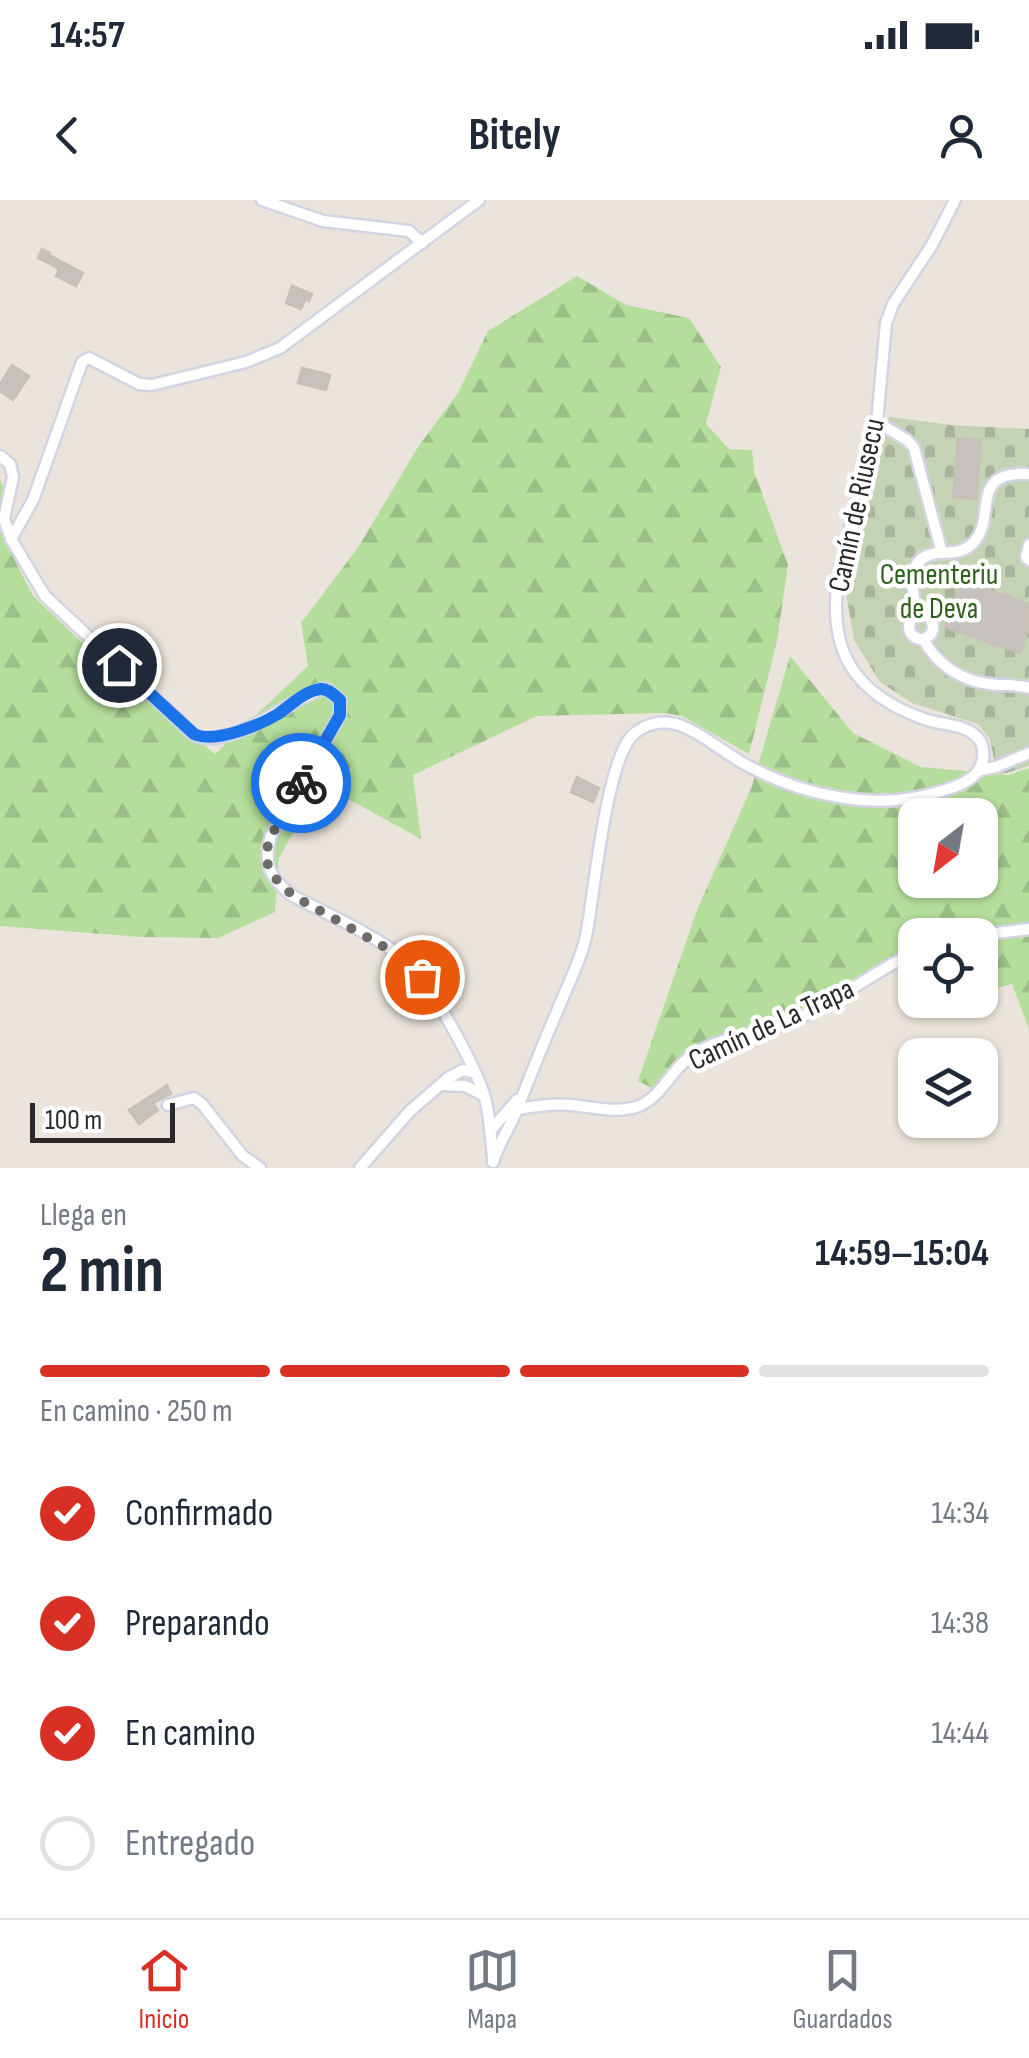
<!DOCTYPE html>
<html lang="es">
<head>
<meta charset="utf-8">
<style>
  :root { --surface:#fff; --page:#f2f2f3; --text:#1f2937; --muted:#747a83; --line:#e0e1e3; --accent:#d93025 }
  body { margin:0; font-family:"Sofia Sans Condensed",sans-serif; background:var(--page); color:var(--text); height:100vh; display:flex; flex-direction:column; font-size:38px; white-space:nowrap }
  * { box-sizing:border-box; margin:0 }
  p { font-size:32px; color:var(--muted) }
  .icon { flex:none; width:55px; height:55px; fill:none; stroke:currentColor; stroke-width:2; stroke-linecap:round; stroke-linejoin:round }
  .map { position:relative; height:968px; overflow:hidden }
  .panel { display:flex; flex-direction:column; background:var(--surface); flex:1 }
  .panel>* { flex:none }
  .needle { width:65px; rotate:211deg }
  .controls { position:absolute; left:898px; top:598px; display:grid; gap:20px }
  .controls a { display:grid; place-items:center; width:100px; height:100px; border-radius:20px; background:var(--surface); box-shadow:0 2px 8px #0004; font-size:50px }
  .scale { position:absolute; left:30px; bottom:25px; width:145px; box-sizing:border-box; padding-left:10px; border:5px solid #2a2a2a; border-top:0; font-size:28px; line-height:35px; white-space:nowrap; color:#2a2a2a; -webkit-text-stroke:8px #fff; paint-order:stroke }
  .pin { position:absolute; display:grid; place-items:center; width:85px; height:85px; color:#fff; margin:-42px; border:5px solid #fff; border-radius:50%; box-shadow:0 2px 10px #0007 }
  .courier { position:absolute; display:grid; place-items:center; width:100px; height:100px; margin:-50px; border:8px solid #1a73e8; border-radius:50%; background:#fff; color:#222; box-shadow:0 2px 12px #0007 }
  .head em { font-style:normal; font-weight:700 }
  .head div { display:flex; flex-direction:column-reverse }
  .head { display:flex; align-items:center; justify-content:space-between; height:170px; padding:0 40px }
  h1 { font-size:65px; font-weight:700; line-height:75px }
  .bar { display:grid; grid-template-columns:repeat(4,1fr); gap:15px 10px; align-content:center; height:120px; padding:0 40px }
  .bar i { height:12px; border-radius:8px; background:var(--line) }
  .bar .current { background:var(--accent) }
  .bar p { grid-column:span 4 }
  ol { padding:0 40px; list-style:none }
  li { display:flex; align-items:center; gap:30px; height:110px }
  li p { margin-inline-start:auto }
  li .icon { padding:10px; border-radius:50%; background:var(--accent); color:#fff; stroke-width:4 }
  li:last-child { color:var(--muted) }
  li i { width:55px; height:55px; border:5px solid var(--line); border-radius:50% }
  .status { display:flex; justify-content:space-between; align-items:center; height:70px; padding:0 50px; background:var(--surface); direction:ltr }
  .status svg { height:28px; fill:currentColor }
  header { display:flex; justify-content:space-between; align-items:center; height:130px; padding:0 40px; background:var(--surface); font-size:45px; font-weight:700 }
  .dock { display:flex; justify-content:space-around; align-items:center; height:140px; border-top:2px solid var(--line); background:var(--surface); font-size:28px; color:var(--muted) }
  .dock a { display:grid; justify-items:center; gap:5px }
  .dock .current { color:var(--accent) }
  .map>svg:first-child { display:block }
  .forest { fill:url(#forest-firs); fill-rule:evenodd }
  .cemetery { fill:url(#cemetery-stones) }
  .building { fill:#c6c1bc; stroke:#c6c0b6; stroke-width:2.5 }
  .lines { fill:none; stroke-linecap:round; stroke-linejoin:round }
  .minor-casing { stroke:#d2d5e1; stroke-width:15 }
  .minor { stroke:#fff; stroke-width:10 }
  .done { stroke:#6e6b68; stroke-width:10; stroke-dasharray:0 18 }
  .route { stroke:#1a73e8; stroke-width:12 }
  .labels { text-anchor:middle; stroke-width:9; stroke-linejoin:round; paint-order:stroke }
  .street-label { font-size:30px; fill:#2a2a2a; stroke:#fff }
  .park-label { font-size:30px; fill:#2f621e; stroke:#fff }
</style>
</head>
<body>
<div class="status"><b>14:57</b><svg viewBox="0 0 49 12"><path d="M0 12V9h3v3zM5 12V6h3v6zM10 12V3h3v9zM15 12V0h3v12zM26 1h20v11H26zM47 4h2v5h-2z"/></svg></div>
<header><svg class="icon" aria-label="back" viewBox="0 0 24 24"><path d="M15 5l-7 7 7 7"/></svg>Bitely<svg class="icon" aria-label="person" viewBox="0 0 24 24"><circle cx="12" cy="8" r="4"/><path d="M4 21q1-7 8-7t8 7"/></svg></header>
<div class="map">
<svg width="1029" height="968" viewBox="0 0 1029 968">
  <defs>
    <pattern id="forest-firs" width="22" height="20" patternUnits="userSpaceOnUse" patternTransform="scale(2.5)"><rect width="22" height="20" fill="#b5de9c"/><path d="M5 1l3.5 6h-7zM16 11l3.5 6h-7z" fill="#9cbf87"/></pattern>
    <pattern id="cemetery-stones" width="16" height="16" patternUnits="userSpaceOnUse" patternTransform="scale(2.5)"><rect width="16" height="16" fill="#c5d3b5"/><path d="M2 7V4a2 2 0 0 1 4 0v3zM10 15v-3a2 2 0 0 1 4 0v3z" fill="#a9b59c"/></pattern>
  </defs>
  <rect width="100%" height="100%" fill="#ebe4dc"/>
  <g class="forest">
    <path d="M577,76L626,105L689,118L721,167L706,224L729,249L752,250L754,271L788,365L777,441L749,554L682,516L665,513L537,516L413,575L421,639L321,584L279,658L275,712L218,738L141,737L0,726V280L8,296L11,353L33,396L94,454L215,554L308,466L301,423L359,346L418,247L458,193L488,131Z"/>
    <path d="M790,456L853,533L921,567L1008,575L1029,568V829L1012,784L980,792V757L986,736L915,735V751L800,815L716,840L652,888L638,881L697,710L752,586ZM915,615H980V680H915Z"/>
  </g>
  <path class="cemetery" d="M889,217L952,225L1029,229V566L1000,575L994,559L990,539L978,524L912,503L880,482L854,440L846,393Z"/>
  <g class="building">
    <path d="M42,49L50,53L49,55L83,73L76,86L56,76L59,70L56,67L38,58Z"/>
    <path d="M292,86L312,94L309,101L305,100L301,109L286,103Z"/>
    <path d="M12,165L29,176L13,200L0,191V184Z"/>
    <path d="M302,168L330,175L326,190L298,183Z"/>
    <path d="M958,238L981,240L976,299L953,297Z"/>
    <path d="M961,380L1029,404V426L1020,453L945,427Z"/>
    <path d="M577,577L599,588L593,602L571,592Z"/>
    <path d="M167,885L171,894L153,903L158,910L139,924L129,910Z"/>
  </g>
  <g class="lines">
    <g class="minor-casing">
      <g id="minor">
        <path d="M262,0L323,21L409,31L422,43"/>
        <path d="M877,222L907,240L914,248L942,353"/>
        <path d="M0,256L10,264L13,277L4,319L11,339L45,396L194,535C228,551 290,501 321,489H327L340,500V515L271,636C263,663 269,677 291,695C329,715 371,733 405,759C427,776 477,869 485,898C490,917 491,938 493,958"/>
        <path d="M11,339L33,300L82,162L89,158L139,184L152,185L246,162L280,148L479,0"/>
        <path d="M1029,345L1026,357L1029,360"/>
        <circle cx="921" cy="427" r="12"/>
        <path d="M918,415C912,391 903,357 938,353C952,352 963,354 974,342C997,317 968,270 1029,274"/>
        <path d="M924,440C936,464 962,481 989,484C1003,486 1015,484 1029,488"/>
        <path d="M980,570L996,567L1029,553"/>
        <path d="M980,735L1029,729"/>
        <path d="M442,885L465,886L483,895"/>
        <path d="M168,905L194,898L202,904L243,956L260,968"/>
        <path d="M518,909C534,906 554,903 571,905C594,907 616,914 639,906C663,896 672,867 694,854C725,835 762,834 795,820C837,802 873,772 915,752"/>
        <path d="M490,931L517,900"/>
        <path d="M493,962C499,942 511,926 518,907C533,869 548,832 564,795C573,774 583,753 587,731C594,692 607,556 634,534C645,524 662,520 676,524C697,530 722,551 741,562C799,595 875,612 938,592C953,588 976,581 981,565C985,556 984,544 977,537C965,524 943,525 927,520C851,494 825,447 840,368L877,222L886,123L893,104L932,45L955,0"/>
        <path d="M360,968L410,911L448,878L463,870L475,873"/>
      </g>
    </g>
    <use href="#minor" class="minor"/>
  </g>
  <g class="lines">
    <path class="done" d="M301,583L271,636L266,652L268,666L273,676L292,695L404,758L422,777"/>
    <path class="route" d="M119,465L194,534C214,544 260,525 278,514C290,506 305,491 320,489C328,488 334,495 340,500V515L301,583"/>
  </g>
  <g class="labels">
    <g class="street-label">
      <text transform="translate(856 305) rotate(-78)" y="10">Camín de Riusecu</text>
      <text transform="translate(771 824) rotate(-25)" y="10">Camín de La Trapa</text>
    </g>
    <g class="park-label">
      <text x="939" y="384">Cementeriu<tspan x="939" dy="34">de Deva</tspan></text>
    </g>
  </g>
</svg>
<div class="controls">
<a><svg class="needle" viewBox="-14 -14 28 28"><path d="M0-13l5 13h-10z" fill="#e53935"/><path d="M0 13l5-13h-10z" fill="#747a83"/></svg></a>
<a><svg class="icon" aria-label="locate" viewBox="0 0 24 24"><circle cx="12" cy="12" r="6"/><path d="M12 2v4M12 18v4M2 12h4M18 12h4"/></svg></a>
<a><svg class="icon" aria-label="layers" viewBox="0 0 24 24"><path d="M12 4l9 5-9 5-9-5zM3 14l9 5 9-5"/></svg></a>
</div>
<div class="scale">100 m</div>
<div class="pin" style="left:422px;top:777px;background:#ea580c"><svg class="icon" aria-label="bag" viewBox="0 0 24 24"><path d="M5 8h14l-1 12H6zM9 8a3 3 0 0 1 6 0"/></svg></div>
<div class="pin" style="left:119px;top:465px;background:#1f2937"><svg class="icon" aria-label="home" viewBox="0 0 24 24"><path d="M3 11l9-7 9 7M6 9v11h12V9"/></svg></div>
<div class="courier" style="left:301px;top:583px"><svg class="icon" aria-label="bike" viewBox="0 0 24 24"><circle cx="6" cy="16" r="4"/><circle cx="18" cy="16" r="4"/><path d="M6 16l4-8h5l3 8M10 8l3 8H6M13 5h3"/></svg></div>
</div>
<section class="panel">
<div class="head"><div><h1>2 min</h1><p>Llega en</p></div><em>14:59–15:04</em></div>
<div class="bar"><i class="current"></i><i class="current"></i><i class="current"></i><i></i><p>En camino · 250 m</p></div>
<ol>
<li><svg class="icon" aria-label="check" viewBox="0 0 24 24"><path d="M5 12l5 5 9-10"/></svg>Confirmado<p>14:34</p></li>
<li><svg class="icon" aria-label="check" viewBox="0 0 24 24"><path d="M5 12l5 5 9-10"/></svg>Preparando<p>14:38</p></li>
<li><svg class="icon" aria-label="check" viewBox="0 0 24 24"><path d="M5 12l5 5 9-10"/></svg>En camino<p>14:44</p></li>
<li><i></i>Entregado</li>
</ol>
</section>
<nav class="dock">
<a class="current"><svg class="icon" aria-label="home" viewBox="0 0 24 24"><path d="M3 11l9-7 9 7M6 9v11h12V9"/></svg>Inicio</a>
<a><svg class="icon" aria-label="map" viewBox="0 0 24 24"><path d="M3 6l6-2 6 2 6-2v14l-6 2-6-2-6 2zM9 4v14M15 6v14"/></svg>Mapa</a>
<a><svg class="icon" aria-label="saved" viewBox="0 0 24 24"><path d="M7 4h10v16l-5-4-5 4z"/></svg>Guardados</a>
</nav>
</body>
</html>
